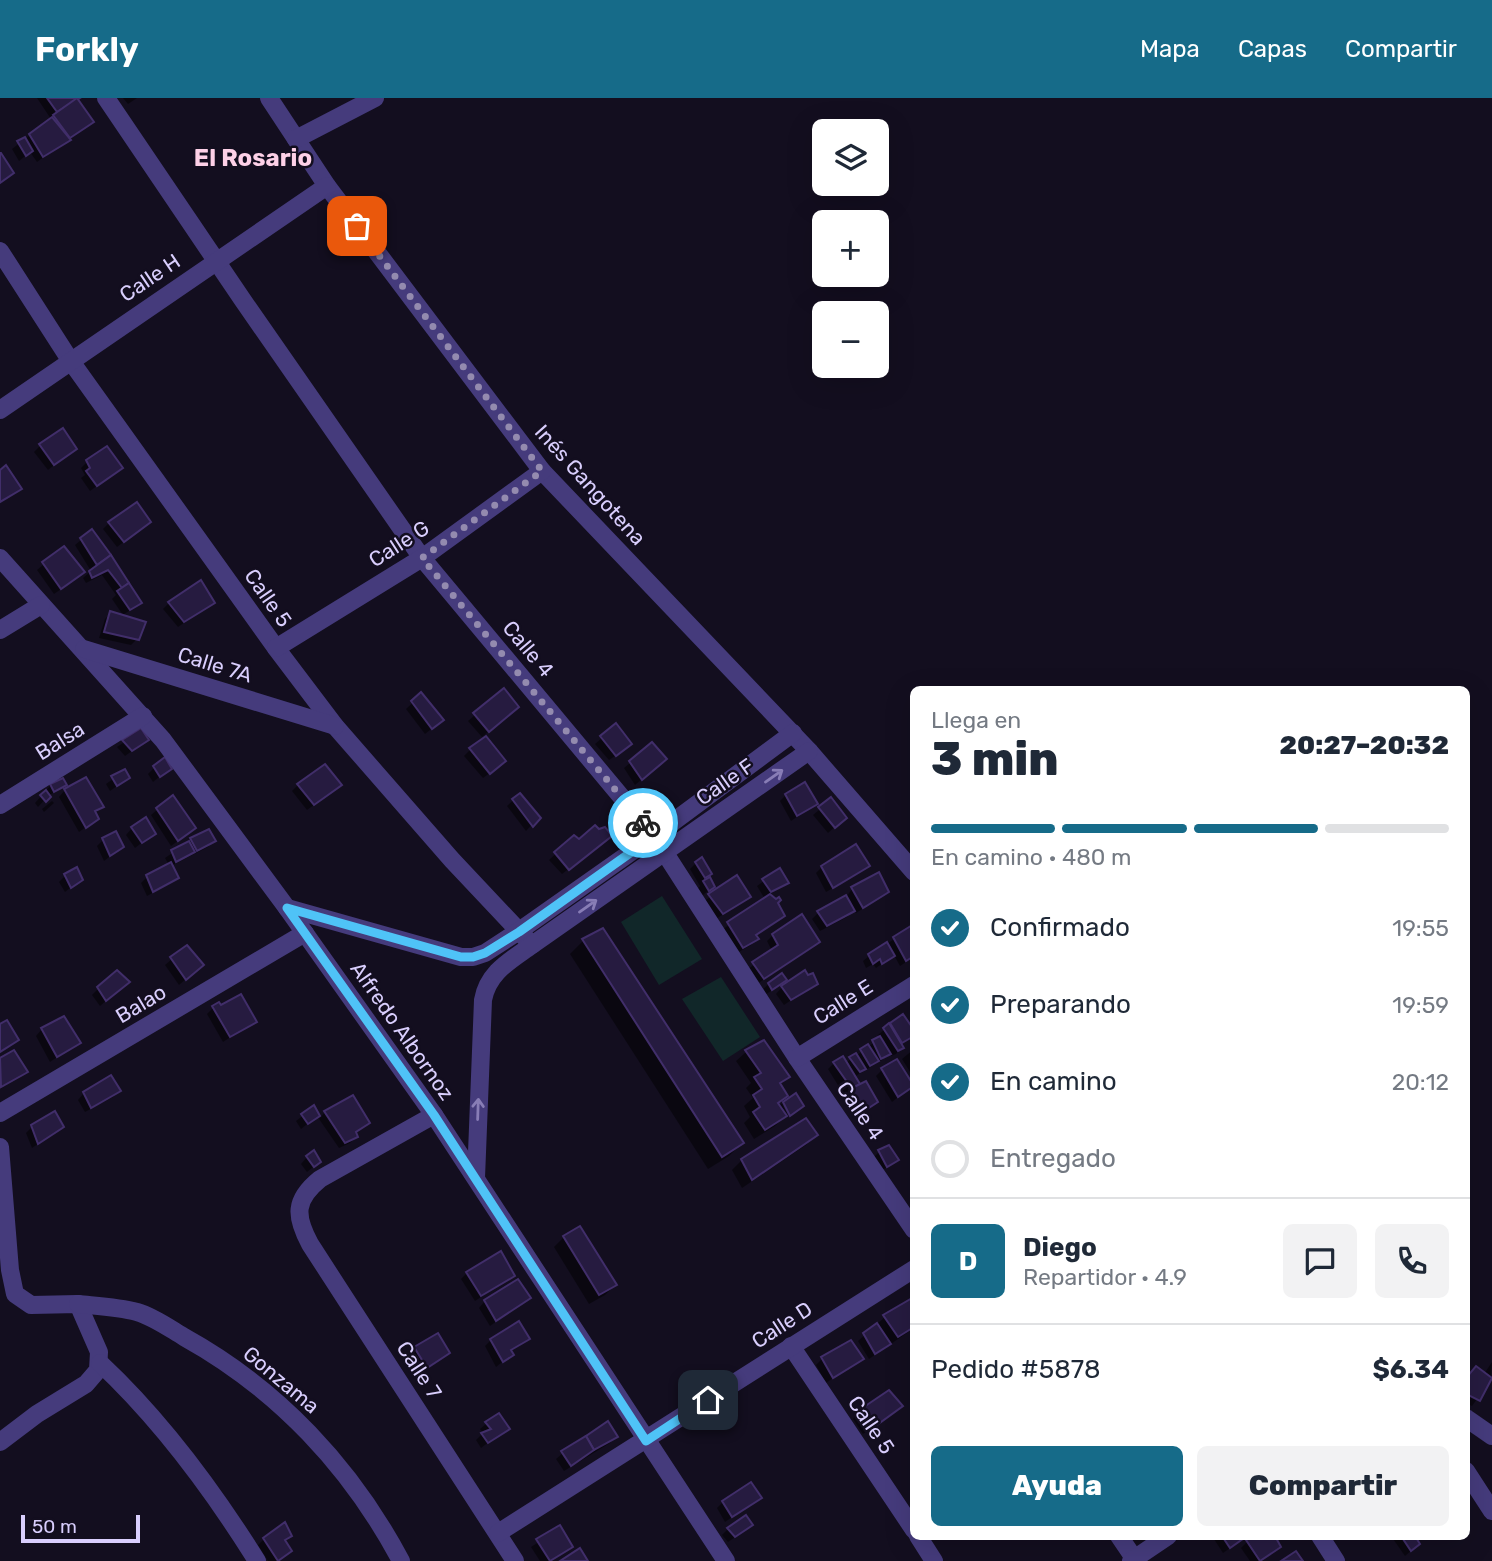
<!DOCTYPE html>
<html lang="es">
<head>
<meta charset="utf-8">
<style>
  :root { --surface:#fff; --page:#f2f2f3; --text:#1f2937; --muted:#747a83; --line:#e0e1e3; --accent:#166b89 }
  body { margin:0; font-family:Rubik,sans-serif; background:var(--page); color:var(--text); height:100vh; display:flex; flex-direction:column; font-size:26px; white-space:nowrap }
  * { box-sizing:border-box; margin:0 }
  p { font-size:23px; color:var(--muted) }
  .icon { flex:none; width:38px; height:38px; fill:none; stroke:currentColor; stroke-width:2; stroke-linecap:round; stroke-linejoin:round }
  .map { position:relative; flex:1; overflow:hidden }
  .side { position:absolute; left:910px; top:588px; width:560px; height:854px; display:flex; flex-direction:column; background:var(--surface); border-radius:10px; box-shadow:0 7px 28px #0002 }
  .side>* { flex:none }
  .tools { position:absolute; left:812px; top:21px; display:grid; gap:14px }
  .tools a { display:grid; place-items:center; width:77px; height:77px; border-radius:10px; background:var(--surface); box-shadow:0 7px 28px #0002; font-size:35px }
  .scale { position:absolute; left:21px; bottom:18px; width:119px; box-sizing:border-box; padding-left:7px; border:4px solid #d9cefd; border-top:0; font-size:19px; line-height:24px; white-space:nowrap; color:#d9cefd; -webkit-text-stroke:5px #130e1f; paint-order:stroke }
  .pin { position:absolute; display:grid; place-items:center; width:60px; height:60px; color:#fff; margin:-30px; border-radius:14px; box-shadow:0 4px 10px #0006 }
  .courier { position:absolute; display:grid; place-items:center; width:70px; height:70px; margin:-35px; border:5px solid #4fc3f7; border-radius:50%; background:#fff; color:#222; box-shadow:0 2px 9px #0007 }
  .summary em { font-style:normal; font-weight:800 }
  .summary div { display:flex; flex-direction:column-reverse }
  .summary { display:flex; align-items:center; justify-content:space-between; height:119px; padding:0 21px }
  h1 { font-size:46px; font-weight:800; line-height:52px }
  .bar { display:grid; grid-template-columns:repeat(4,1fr); gap:10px 7px; align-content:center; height:84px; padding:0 21px }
  .bar i { height:9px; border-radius:5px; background:var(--line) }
  .bar .active { background:var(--accent) }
  .bar p { grid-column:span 4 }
  .line { display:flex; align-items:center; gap:18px; padding:0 21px; border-top:2px solid var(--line) }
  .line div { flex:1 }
  .round { display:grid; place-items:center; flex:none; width:74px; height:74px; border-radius:10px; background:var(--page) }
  ol { padding:0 21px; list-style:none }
  li { display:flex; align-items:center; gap:21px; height:77px }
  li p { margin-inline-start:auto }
  li .icon { padding:7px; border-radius:50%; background:var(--accent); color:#fff; stroke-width:4 }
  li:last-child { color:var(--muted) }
  li i { width:38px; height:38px; border:4px solid var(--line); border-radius:50% }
  .primary-button { display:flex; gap:14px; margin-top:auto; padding:14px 21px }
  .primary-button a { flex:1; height:80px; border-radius:10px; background:var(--accent); color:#fff; font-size:28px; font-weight:800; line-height:80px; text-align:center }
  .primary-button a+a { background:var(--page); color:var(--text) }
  header { display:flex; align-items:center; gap:42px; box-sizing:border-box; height:98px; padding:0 35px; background:var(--accent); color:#fff }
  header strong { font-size:33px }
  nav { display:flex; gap:38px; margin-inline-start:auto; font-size:24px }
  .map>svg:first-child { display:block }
  .green { fill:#112729 }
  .shadow { fill:#0007 }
  .building { fill:#261b40; stroke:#412e6a; stroke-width:2 }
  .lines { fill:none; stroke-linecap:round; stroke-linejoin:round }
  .minor { stroke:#453b7c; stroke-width:18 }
  .oneway { stroke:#887db6 }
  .done { stroke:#948baf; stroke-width:7; stroke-dasharray:0 12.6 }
  .route { stroke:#4fc3f7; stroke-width:9 }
  .labels { text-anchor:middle; stroke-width:5; stroke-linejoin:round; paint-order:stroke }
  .street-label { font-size:21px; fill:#d9cefd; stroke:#130e1f }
  .quarter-label { font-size:24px; font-weight:bold; fill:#fdd0e7; stroke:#130e1f }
</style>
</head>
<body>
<header>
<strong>Forkly</strong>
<nav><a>Mapa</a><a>Capas</a><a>Compartir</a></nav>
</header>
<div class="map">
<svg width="1492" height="1463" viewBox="0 0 1492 1463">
  <rect width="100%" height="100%" fill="#130e1f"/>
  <g class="green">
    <path d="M662,798L702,861L659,887L621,824Z"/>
    <path d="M721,879L760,939L723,963L682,901Z"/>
  </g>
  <g class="shadow">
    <path d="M37,0H80L77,3L91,24L37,64L30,54L19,63L12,51L51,21Z"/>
    <path d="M123,0H137L128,6Z"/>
    <path d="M40,348L75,350L48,372L34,354Z"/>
    <path d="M87,364L121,370L90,393L81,380L85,377L81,370Z"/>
    <path d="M109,425L142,430L117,449L103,431Z"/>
    <path d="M92,433L140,505L123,517L112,501L116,497L102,477L86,485L83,480L91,473L75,447Z"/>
    <path d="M63,450L77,480L54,496L37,472Z"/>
    <path d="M169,505H213L178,529L163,511Z"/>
    <path d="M111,515L137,541L131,547L99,540L105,521Z"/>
    <path d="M503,593L510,615L482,639L468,623Z"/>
    <path d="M421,597L435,628L425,636L406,611Z"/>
    <path d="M141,633L147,642L125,658L117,649Z"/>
    <path d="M602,640L624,652L609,662L595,646Z"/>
    <path d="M652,647L658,667L635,687L624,670Z"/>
    <path d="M470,652L498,669L483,680L464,658Z"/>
    <path d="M154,670H170L153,684L148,676Z"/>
    <path d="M124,673L128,680L110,693L106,686Z"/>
    <path d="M51,687H65L48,698L38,709L35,705Z"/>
    <path d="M298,687L333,693L307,712L292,693Z"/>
    <path d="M65,692L102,709L94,716L97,721L79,734L59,699Z"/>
    <path d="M519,697L538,720L526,733L507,708Z"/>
    <path d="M786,697L816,706L791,723L780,703Z"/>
    <path d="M831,702L838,726L828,735L813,717Z"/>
    <path d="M52,703L54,705L44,714L42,711Z"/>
    <path d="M158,711L187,736L171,748L151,717Z"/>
    <path d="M132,730L154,735L135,750L126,737Z"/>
    <path d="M574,739L578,744H603L562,776L549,762Z"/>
    <path d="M103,742L122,749L104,763L97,748Z"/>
    <path d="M191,742H214L208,749L171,768L177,779L171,785L147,798L141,785L147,779L169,767L165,760Z"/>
    <path d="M696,765L710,776L708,778L713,788L702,798L698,791L700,788L690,771Z"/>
    <path d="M867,768L861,774L826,794L816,775L822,769Z"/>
    <path d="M779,772L786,784L769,797L775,803L783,818L755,838L757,841L751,847L737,855L722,832L765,801L757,788Z"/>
    <path d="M66,777L81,781L65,794L59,784Z"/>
    <path d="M878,777L887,793L881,799L856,815L854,812L847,819L820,833L812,821L818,815L847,798L852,791Z"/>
    <path d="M737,780L749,799L716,821L703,804Z"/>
    <path d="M914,828V859L900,868L894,857L876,870L873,866L866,870L863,863L870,857Z"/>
    <path d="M773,837L812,849L757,886L747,872L772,853L767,843Z"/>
    <path d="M583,843L742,1045L729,1058L708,1071L570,856Z"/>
    <path d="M172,861L195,873L179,887L165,867Z"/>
    <path d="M816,885L784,907L776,896L782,889Z"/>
    <path d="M769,886L778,888L765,897L762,892Z"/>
    <path d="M121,890L100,908L92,897L98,891Z"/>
    <path d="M213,910L255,923L223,944L207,916Z"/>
    <path d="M891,926L914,936L900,947L902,949L896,956L891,958L889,955L882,962L854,979L860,988L876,1004L857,1018L828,971L834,965H845L856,958L880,940L878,937Z"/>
    <path d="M42,931L79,944L50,964L36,938Z"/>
    <path d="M764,944L788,979L779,988L786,998L776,1008L782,1006L788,1018L786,1017L775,1028L754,1041L744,1025L750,1019L744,1008L753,1000L746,990L751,985L736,963L746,954Z"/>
    <path d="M914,951V976L912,977L902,961Z"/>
    <path d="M13,955L25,974L19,980L0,991V962Z"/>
    <path d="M883,971L912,988L892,1004L876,978Z"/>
    <path d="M119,993L113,999L85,1014L78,1002L84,995Z"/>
    <path d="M313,1010L320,1020L325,1014L368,1025L355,1036L356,1039L350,1045L339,1050L317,1018L301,1031L296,1023Z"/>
    <path d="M32,1029H62L32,1050L26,1035Z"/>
    <path d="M816,1037L806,1047L742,1090L732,1072L742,1062Z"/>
    <path d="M879,1054L897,1061L880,1074L873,1060Z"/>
    <path d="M307,1059L319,1064L307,1074L301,1066Z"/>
    <path d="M564,1139L615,1187L605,1197L589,1206L554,1149Z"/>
    <path d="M467,1175L513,1178L475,1203L461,1181Z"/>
    <path d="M529,1200L490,1228L479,1210L485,1203Z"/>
    <path d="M914,1201V1230L869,1261L858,1243L885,1219Z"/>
    <path d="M528,1241L510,1254L511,1257L496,1269L485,1248L491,1242Z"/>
    <path d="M415,1251L448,1254L420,1275L409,1257Z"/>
    <path d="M862,1260L826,1285L816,1267L822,1261Z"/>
    <path d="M1492,1264L1491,1281L1472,1308L1466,1305V1281L1484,1276Z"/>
    <path d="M900,1308L863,1336L853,1321L859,1314Z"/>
    <path d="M487,1325L507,1330L481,1350L476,1342L483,1335L480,1331Z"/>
    <path d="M616,1338L610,1345L564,1373L556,1361L563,1355Z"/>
    <path d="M760,1400L725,1424L717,1410L723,1404Z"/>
    <path d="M560,1430L571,1449L552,1463H540L531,1449Z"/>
    <path d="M728,1431L744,1433L728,1444L722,1437Z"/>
    <path d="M290,1437L284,1443V1459L278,1463H268L258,1447L264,1441Z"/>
    <path d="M1212,1438H1247L1223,1455Z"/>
    <path d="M1391,1438H1413L1412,1452L1405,1458Z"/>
    <path d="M1247,1444L1279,1449L1260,1463H1250L1241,1450Z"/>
  </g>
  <g class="building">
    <path d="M47,0H80L57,14Z"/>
    <path d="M77,0L94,24L70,40L53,17Z"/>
    <path d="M52,19L71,42L43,59L29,36Z"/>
    <path d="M25,39L33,53L26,58L17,43Z"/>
    <path d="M1,55L14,75L0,85V55Z"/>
    <path d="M63,330L77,351L54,367L39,346Z"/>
    <path d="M107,348L123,370L97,388L86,373L90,370L86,362Z"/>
    <path d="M6,367L22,391L0,404V372Z"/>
    <path d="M137,404L151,424L124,444L108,424Z"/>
    <path d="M92,431L111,457L97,467L80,440Z"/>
    <path d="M64,448L85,474L61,491L42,464Z"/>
    <path d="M111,457L129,485L122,490L108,472L92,480L89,473Z"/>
    <path d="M201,482L215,505L184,524L168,504Z"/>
    <path d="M129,485L142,505L130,512L117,493Z"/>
    <path d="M110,513L146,524L139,542L104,534Z"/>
    <path d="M504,590L519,609L489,634L473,615Z"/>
    <path d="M421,594L444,622L432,631L411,603Z"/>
    <path d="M616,625L632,646L616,658L600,638Z"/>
    <path d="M141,630L149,642L132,653L122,642Z"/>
    <path d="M486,638L506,663L490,676L469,650Z"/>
    <path d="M652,644L667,661L642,682L629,663Z"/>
    <path d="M165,659L172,671L160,679L153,668Z"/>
    <path d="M325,666L342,687L314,707L297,686Z"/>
    <path d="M125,671L130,680L117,688L111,678Z"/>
    <path d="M86,679L104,709L95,713L99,721L86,730L64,691Z"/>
    <path d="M63,680L67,687L54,694L50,686Z"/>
    <path d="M805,684L818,706L797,718L785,696Z"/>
    <path d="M46,692L51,699L46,704L40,697Z"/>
    <path d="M520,695L541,720L533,729L512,701Z"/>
    <path d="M173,697L196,730L178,743L156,710Z"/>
    <path d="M831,699L847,720L835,730L818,709Z"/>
    <path d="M146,719L156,736L142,745L131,729Z"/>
    <path d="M595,727L599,731L605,729L612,738L569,772L554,754L574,737L579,741Z"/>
    <path d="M209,731L216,743L197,753L190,740Z"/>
    <path d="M116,733L124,749L110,758L102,740Z"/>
    <path d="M189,743L195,754L176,764L171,752Z"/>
    <path d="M856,746L870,768L833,790L821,768Z"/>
    <path d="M702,759L712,776L705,780L695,764Z"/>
    <path d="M171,764L179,780L153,794L146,777Z"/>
    <path d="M77,769L83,782L71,790L64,776Z"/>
    <path d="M780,770L789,785L771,794L762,781Z"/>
    <path d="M879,774L889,794L863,810L851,789Z"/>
    <path d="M737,777L751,799L723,816L708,796Z"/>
    <path d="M710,779L715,789L709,793L703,783Z"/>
    <path d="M770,796L776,801L779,799L781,802L778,805L785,818L756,837L759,841L743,850L727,824Z"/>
    <path d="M846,797L855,813L827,828L817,813Z"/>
    <path d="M802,816L820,844L764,881L752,864L778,847L772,836Z"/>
    <path d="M914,826V858L906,863L893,839Z"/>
    <path d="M603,830L744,1045L722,1059L582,841Z"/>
    <path d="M887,844L895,858L882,866L880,861L873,866L868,856Z"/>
    <path d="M187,847L204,867L186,882L170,859Z"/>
    <path d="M117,872L130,884L106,903L97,889Z"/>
    <path d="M805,872L808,877L813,875L818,886L791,902L781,888Z"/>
    <path d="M782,875L787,882L772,892L768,885Z"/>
    <path d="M241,896L257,924L230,939L212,908L219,904L221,907Z"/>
    <path d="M903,916L914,932V938L902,945L890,925Z"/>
    <path d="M64,918L81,945L57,959L41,930Z"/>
    <path d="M7,922L19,942L0,954V926Z"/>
    <path d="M889,925L904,950L898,953L883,930Z"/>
    <path d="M880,938L891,956L881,961L872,942Z"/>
    <path d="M764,942L790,979L780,985L788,998L778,1005L787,1018L765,1032L753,1014L760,1009L753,997L762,991L754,979L761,975L745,952Z"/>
    <path d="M868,946L879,963L870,968L860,951Z"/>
    <path d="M14,952L28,974L1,989L0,960Z"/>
    <path d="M856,955L866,971L860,974L849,959Z"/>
    <path d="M843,958L860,986L852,991L833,964Z"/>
    <path d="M897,961L914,988L898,999L881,970Z"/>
    <path d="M111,977L121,993L91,1010L83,994Z"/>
    <path d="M866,983L878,1004L864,1013L850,991Z"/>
    <path d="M796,995L804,1008L790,1018L783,1004Z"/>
    <path d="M353,997L370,1025L356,1034L358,1039L345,1045L324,1013Z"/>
    <path d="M314,1007L320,1018L308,1026L301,1016Z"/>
    <path d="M55,1013L64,1029L38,1046L31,1027Z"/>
    <path d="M806,1020L818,1037L752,1082L741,1061Z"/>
    <path d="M889,1047L899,1062L887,1069L878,1052Z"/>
    <path d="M314,1052L321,1064L314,1069L306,1058Z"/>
    <path d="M580,1128L617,1187L599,1197L563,1138Z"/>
    <path d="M501,1153L515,1178L481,1198L466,1174Z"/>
    <path d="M518,1181L531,1200L496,1223L484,1202Z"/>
    <path d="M914,1199V1229L898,1239L883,1217Z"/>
    <path d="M519,1223L530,1241L511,1252L514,1257L503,1264L490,1241Z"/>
    <path d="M877,1225L891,1246L875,1256L863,1235Z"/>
    <path d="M438,1235L450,1255L427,1270L414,1249Z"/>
    <path d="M851,1242L864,1261L833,1280L821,1259Z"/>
    <path d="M1476,1268L1492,1280L1480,1303L1466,1296V1280Z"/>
    <path d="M889,1292L903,1308L870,1332L858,1313Z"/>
    <path d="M499,1315L510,1331L488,1345L481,1335L491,1331L485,1324Z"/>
    <path d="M608,1323L618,1339L594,1352L586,1338Z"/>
    <path d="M586,1338L594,1352L571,1368L561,1353Z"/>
    <path d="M751,1384L762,1400L732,1419L722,1403Z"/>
    <path d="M746,1417L753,1427L735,1439L727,1430Z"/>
    <path d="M285,1424L292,1438L285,1442L292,1453L278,1463L263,1440Z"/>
    <path d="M560,1427L573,1449L550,1463L536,1441Z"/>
    <path d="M1222,1438H1247L1230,1450Z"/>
    <path d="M1252,1438H1275L1281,1449L1260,1463L1246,1442Z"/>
    <path d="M1401,1438H1415L1420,1446L1411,1453Z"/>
    <path d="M580,1450L588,1463H560Z"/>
    <path d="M1296,1453L1303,1463H1281Z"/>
  </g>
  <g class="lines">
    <g class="minor">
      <path d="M106,0L242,201L422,460L654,738L797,960L914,1132"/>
      <path d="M269,0L327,88L542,373L809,653L914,774"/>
      <path d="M296,41L375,0"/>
      <path d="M0,153L70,262L276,550L335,628L452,762L532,847"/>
      <path d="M0,312L327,88"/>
      <path d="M0,460L163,642L287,810L434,1017L726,1463"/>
      <path d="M0,532L41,507"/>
      <path d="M276,550L422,460L542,373"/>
      <path d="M84,551L335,628"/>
      <path d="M0,707L143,618"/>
      <path d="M287,810L461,859H473L485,855L519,833L654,738L793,635"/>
      <path d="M797,960L914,887"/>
      <path d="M0,1015L305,835"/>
      <path d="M434,1017L320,1081C294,1102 295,1118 310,1146L515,1463"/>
      <path d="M0,1049L10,1172L15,1196L31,1207L78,1206L99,1254L98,1272L86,1286L37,1316L0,1344"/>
      <path d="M476,1080L483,902C488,874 510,863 532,847L809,653"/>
      <path d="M78,1206C97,1208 118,1209 137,1214C154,1219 169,1230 184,1239C278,1291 351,1369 401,1463"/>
      <path d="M791,1248L914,1432"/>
      <path d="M100,1265C162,1323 212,1391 257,1463"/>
      <path d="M1466,1320L1492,1338"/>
      <path d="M1466,1373L1492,1413"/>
      <path d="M498,1435L914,1171"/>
      <path d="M918,1438L934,1463"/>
      <path d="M1119,1438L1136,1463"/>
      <path d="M1320,1438L1336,1463"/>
      <path d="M1131,1463L1168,1438"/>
    </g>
  </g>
  <defs><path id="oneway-shaft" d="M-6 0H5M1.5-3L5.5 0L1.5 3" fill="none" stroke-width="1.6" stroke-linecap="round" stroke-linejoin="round" transform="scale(1.75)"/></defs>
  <g class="oneway">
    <use href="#oneway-shaft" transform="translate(774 678) rotate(-35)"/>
    <use href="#oneway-shaft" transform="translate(588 808) rotate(-35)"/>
    <use href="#oneway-shaft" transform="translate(478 1011) rotate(-88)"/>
  </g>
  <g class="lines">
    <path class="done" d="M357,128L542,373L422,460L643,725"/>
    <path class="route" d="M643,725L654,738L519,834L485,855L473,859H461L287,810L434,1017L646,1343L708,1302"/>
  </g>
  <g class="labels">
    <g class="street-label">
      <text transform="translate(150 180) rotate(-34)" y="7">Calle H</text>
      <text transform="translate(590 387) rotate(48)" y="7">Inés Gangotena</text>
      <text transform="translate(399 446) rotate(-33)" y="7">Calle G</text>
      <text transform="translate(268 500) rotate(55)" y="7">Calle 5</text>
      <text transform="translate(528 551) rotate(50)" y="7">Calle 4</text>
      <text transform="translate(215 567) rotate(17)" y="7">Calle 7A</text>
      <text transform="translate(60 643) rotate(-32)" y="7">Balsa</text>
      <text transform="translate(725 684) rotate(-35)" y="7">Calle F</text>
      <text transform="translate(843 904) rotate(-32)" y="7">Calle E</text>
      <text transform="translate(141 906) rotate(-31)" y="7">Balao</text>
      <text transform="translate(402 933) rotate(55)" y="7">Alfredo Albornoz</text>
      <text transform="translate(860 1013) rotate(56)" y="7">Calle 4</text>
      <text transform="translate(782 1227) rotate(-33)" y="7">Calle D</text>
      <text transform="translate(419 1272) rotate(57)" y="7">Calle 7</text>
      <text transform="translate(281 1282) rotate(40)" y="7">Gonzama</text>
      <text transform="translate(871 1327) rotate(56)" y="7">Calle 5</text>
    </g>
    <g class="quarter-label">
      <text x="253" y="68">El Rosario</text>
    </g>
  </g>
</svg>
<div class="tools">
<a><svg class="icon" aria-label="layers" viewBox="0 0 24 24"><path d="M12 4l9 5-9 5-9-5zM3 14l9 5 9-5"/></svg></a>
<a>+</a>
<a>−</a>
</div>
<div class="scale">50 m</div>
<div class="pin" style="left:357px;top:128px;background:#ea580c"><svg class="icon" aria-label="bag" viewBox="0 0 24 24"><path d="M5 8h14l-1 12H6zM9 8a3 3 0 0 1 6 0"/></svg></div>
<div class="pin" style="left:708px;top:1302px;background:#1f2937"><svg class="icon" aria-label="home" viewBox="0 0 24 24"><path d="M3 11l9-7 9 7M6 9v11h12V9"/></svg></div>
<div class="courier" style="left:643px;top:725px"><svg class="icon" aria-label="bike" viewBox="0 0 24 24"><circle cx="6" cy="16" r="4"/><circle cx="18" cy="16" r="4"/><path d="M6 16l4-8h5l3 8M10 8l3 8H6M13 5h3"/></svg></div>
<section class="side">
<div class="summary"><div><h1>3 min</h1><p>Llega en</p></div><em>20:27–20:32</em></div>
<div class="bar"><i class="active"></i><i class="active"></i><i class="active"></i><i></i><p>En camino · 480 m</p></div>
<ol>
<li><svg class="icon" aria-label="check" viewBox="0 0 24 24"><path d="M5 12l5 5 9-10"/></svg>Confirmado<p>19:55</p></li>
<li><svg class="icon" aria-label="check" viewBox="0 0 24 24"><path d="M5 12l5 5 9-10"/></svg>Preparando<p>19:59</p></li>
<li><svg class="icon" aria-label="check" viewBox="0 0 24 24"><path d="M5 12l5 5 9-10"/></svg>En camino<p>20:12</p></li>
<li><i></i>Entregado</li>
</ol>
<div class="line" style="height:126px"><b class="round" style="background:var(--accent);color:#fff">D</b><div><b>Diego</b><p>Repartidor · 4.9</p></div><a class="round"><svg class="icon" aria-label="chat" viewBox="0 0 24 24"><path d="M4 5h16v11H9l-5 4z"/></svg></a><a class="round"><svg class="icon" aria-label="phone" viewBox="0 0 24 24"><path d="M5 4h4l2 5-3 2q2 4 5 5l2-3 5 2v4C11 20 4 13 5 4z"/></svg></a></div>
<div class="line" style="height:91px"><div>Pedido #5878</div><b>$6.34</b></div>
<div class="primary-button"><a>Ayuda</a><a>Compartir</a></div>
</section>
</div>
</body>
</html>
